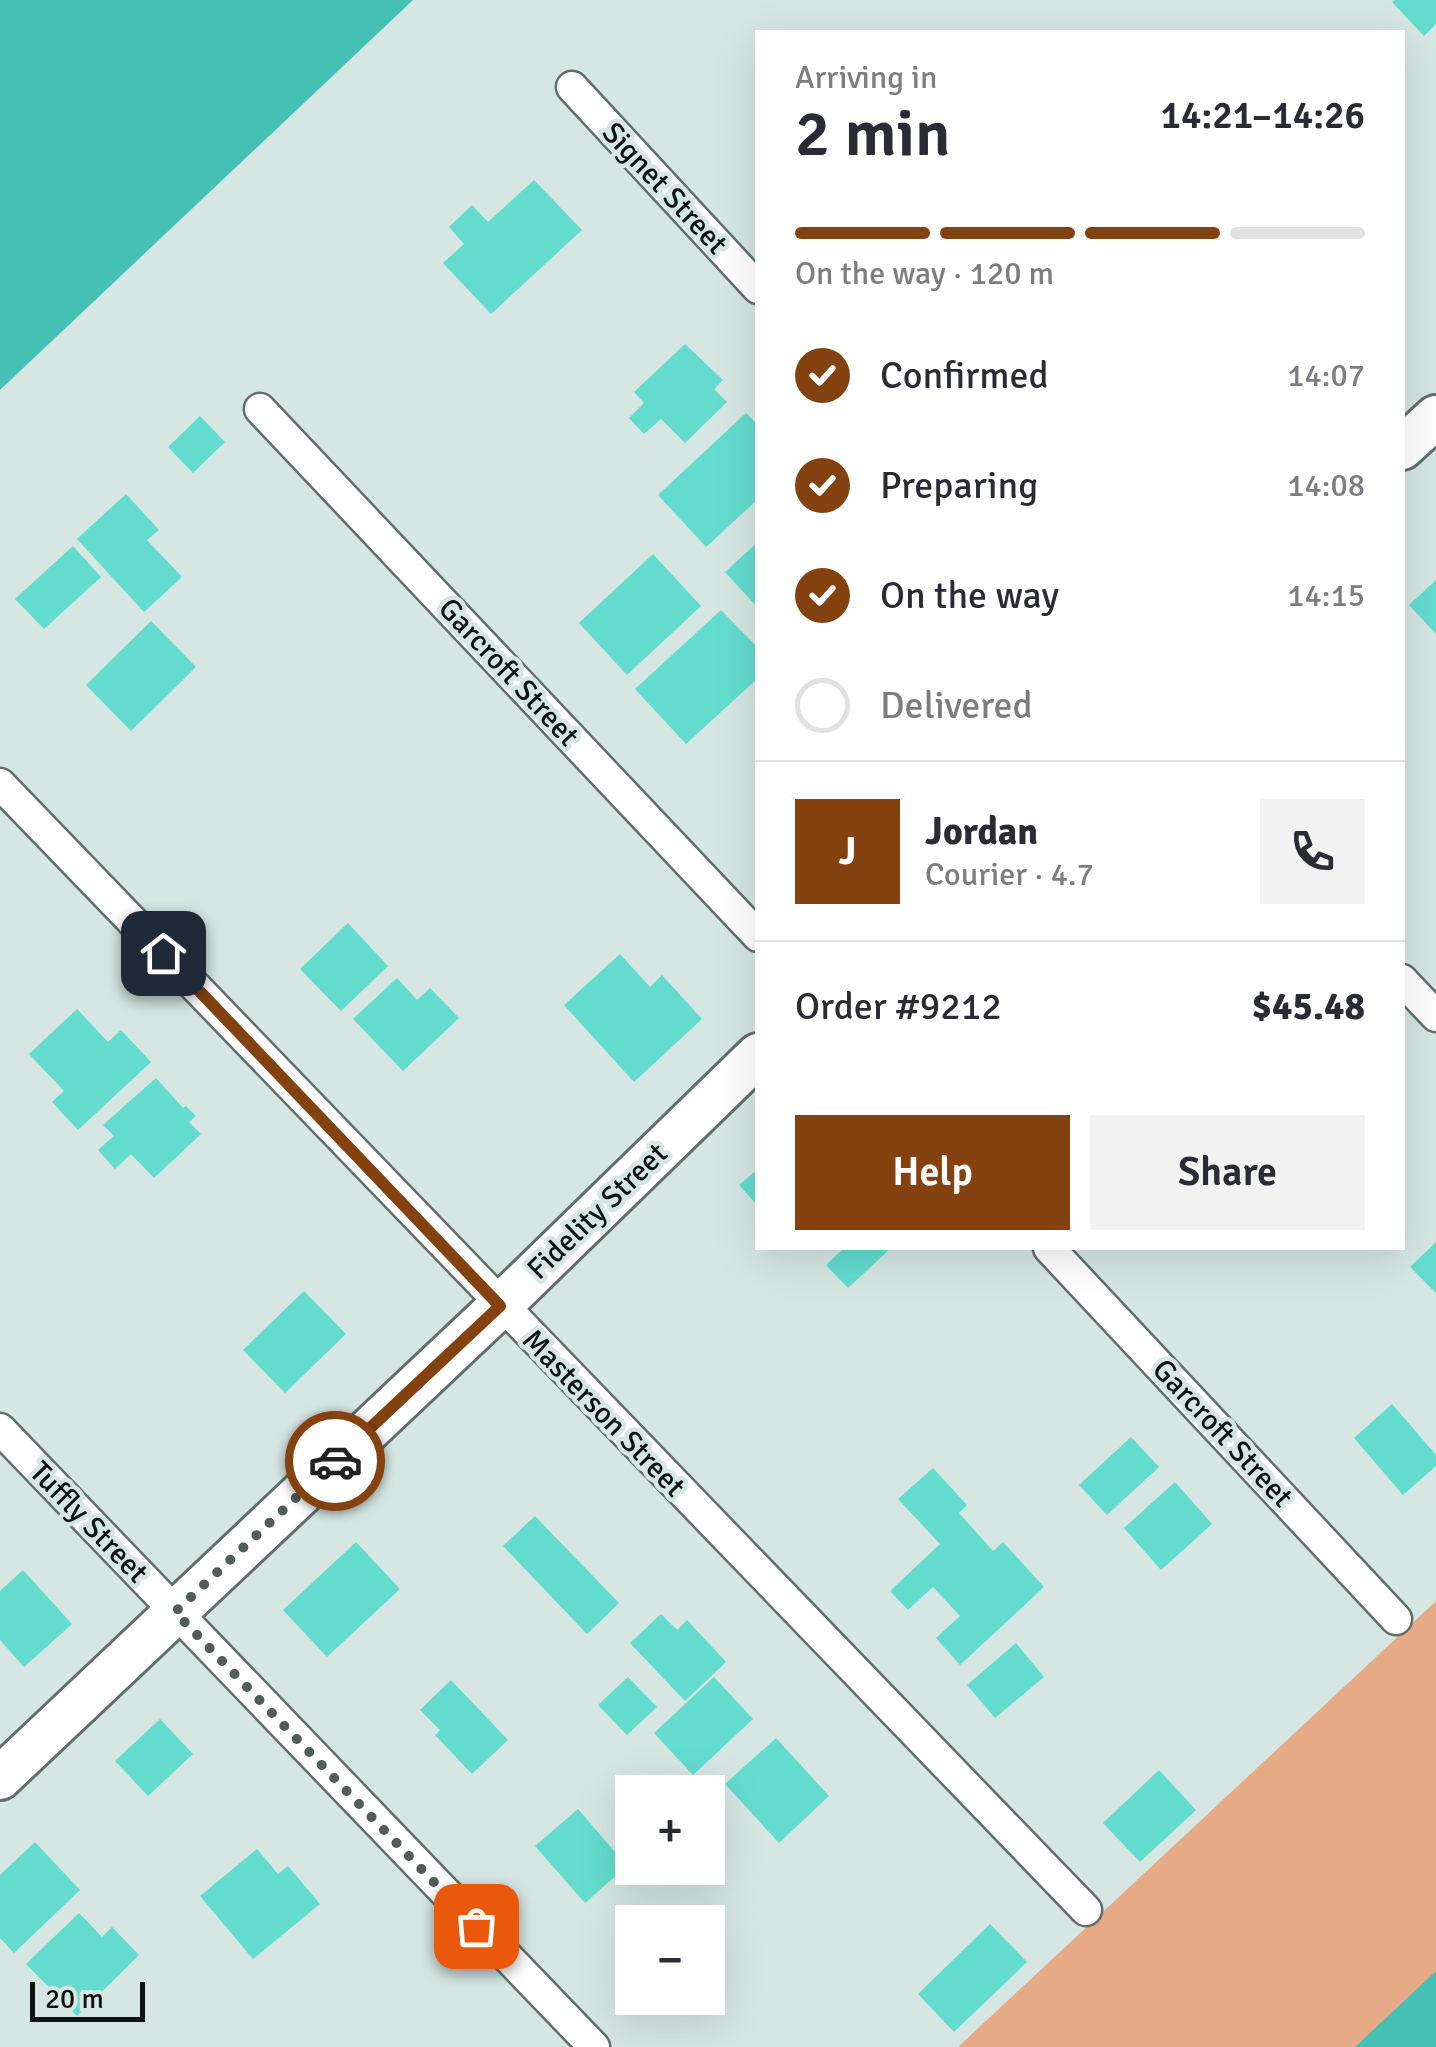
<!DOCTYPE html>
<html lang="en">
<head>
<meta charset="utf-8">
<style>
  :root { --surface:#fff; --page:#f2f2f3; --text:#2b2b33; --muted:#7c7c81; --line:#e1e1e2; --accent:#844211 }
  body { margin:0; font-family:Signika,sans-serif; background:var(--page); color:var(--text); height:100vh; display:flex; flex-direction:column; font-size:38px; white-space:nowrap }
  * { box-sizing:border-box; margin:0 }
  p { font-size:32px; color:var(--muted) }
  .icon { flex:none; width:55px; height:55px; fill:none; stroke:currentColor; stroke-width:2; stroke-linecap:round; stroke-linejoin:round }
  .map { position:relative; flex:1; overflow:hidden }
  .details { position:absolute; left:755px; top:30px; width:650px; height:1220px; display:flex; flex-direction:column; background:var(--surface); border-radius:0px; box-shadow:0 10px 40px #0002 }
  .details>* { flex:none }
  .fabs { position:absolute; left:615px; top:1775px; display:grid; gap:20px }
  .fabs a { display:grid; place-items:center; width:110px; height:110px; border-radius:0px; background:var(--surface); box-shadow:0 10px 40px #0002; font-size:50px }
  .scale { position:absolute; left:30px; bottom:25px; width:115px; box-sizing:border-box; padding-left:10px; border:5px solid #0c1111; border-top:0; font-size:28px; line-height:35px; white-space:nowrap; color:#0c1111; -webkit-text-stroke:8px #d5e6e3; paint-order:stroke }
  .pin { position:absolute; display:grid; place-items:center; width:85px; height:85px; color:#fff; margin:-42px; border-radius:20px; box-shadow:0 5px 15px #0006 }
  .courier { position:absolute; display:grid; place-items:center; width:100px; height:100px; margin:-50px; border:8px solid #844211; border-radius:50%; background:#fff; color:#222; box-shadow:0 2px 12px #0007 }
  .headline em { font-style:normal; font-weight:600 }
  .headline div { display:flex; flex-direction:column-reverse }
  .headline { display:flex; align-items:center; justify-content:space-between; height:170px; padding:0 40px }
  h1 { font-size:65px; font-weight:600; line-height:75px }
  .bar { display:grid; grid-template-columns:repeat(4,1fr); gap:15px 10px; align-content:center; height:120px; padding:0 40px }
  .bar i { height:12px; border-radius:8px; background:var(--line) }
  .bar .active { background:var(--accent) }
  .bar p { grid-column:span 4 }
  .line { display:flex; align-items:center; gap:25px; padding:0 40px; border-top:2px solid var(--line) }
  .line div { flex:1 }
  .round { display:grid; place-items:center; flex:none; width:105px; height:105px; border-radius:0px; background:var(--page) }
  ol { padding:0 40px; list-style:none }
  li { display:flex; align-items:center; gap:30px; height:110px }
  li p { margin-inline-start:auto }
  li .icon { padding:10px; border-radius:50%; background:var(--accent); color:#fff; stroke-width:4 }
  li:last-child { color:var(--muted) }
  li i { width:55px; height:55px; border:5px solid var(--line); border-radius:50% }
  .cta { display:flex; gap:20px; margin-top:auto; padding:20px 40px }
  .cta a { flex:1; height:115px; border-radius:0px; background:var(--accent); color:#fff; font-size:40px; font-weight:600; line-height:115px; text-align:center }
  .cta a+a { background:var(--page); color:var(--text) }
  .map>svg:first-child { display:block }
  .green { fill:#e6aa86 }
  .water { fill:#44c1b4 }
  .building { fill:#63dcce }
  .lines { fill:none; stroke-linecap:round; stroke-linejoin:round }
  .minor-casing { stroke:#606f6c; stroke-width:35 }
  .secondary-casing { stroke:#606f6c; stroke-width:48 }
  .minor { stroke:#fff; stroke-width:30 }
  .secondary { stroke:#fff; stroke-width:42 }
  .done { stroke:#525c5a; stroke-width:10; stroke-dasharray:0 18 }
  .route { stroke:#844211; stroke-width:12 }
  .labels { text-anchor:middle; stroke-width:9; stroke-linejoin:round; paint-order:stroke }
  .street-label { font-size:30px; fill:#0c1111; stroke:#d5e6e3 }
</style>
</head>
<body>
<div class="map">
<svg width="1436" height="2047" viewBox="0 0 1436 2047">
  <rect width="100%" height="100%" fill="#d5e6e3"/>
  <path class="green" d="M1436,1601V2047H958Z"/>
  <g class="water">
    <path d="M0,0H413L0,390Z"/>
    <path d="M1436,1971V2047H1355Z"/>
  </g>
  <g class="building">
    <path d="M1395,0H1436V24L1424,36L1392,2Z"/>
    <path d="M534,180L582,230L491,314L443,263L464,244L449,227L472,205L488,222Z"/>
    <path d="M685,344L723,380L714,389L727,402L685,443L661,419L644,434L629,418L644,403L634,392Z"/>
    <path d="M746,413L758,425V499L706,547L658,495Z"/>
    <path d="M200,416L225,442L193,473L168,447Z"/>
    <path d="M126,494L159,530L147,540L182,577L144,612L77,539Z"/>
    <path d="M758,542V608L725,572Z"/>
    <path d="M73,546L101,577L44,629L15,599Z"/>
    <path d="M653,554L701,606L627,675L579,623Z"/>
    <path d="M1436,580V634L1409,605Z"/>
    <path d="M721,610L758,648V678L686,744L635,689Z"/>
    <path d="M151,621L196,667L131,731L86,685Z"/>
    <path d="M348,923L388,966L341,1011L300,969Z"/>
    <path d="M620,954L650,987L662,975L702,1019L634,1082L564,1005Z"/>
    <path d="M397,978L417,1000L430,988L459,1018L403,1071L353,1019Z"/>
    <path d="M77,1009L108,1042L121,1030L151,1062L78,1130L52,1102L64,1091L29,1054Z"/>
    <path d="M156,1078L183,1108L186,1106L196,1116L189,1122L201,1134L154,1178L131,1154L115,1169L98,1150L114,1136L103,1125Z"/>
    <path d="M758,1169V1206L739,1185Z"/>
    <path d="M1436,1242V1293L1410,1267Z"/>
    <path d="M844,1248H891L848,1288L826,1265Z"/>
    <path d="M304,1291L346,1334L285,1393L243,1350Z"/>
    <path d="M1392,1404L1436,1455V1466L1403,1495L1354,1438Z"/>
    <path d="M1131,1437L1159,1467L1107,1515L1079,1485Z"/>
    <path d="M933,1468L967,1505L959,1513L993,1551L1003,1542L1044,1587L960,1665L936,1638L960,1616L933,1587L908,1610L890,1591L940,1544L898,1499Z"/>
    <path d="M1175,1482L1212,1524L1161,1570L1124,1528Z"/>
    <path d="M535,1516L619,1603L587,1634L503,1546Z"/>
    <path d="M356,1542L400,1589L327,1657L283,1610Z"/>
    <path d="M23,1570L72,1624L24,1667L0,1640V1591Z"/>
    <path d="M661,1614L677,1630L687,1620L726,1662L685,1701L630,1643Z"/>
    <path d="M1016,1643L1044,1677L995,1718L967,1685Z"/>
    <path d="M628,1677L657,1707L627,1735L598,1705Z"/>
    <path d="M714,1677L753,1719L693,1775L654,1733Z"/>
    <path d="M451,1680L508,1740L472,1774L435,1735L440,1730L420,1710Z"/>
    <path d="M160,1719L193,1754L148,1796L115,1761Z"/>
    <path d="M776,1738L829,1796L779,1843L725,1784Z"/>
    <path d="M1159,1770L1196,1810L1140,1862L1103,1823Z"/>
    <path d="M578,1809L627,1866L585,1903L535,1846Z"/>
    <path d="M35,1842L80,1890L14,1953L0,1938V1875Z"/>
    <path d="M257,1849L278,1874L288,1866L320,1904L253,1959L200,1896Z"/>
    <path d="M79,1913L102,1937L112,1927L139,1955L77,2016L26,1964Z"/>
    <path d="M990,1924L1027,1962L954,2032L918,1994Z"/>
  </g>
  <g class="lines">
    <g class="minor-casing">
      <g id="minor">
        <path d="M572,87L758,288"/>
        <path d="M260,409L758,936"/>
        <path d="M0,784L1086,1910"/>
        <path d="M1402,980L1436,1016"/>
        <path d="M1049,1248L1396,1619"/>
        <path d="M0,1429L594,2047"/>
      </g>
    </g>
    <g class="secondary-casing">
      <g id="secondary">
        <path d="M1402,448L1436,417"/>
        <path d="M0,1778L500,1306L758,1055"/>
      </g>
    </g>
    <use href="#minor" class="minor"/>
    <use href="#secondary" class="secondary"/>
  </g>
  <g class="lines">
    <path class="done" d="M335,1461L175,1612L476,1926"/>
    <path class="route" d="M163,953L500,1306L335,1461"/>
  </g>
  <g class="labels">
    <g class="street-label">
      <text transform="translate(665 188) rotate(47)" y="10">Signet Street</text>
      <text transform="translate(509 672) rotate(47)" y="10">Garcroft Street</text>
      <text transform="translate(597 1211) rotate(-44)" y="10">Fidelity Street</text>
      <text transform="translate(604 1413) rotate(46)" y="10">Masterson Street</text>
      <text transform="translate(1223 1433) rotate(47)" y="10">Garcroft Street</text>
      <text transform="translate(89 1522) rotate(46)" y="10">Tuffly Street</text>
    </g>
  </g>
</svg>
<div class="fabs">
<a>+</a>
<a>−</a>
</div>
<div class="scale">20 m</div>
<div class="pin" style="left:476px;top:1926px;background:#ea580c"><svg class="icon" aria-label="bag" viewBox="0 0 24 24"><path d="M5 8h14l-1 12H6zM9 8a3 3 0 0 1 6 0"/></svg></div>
<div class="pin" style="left:163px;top:953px;background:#1f2937"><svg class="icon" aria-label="home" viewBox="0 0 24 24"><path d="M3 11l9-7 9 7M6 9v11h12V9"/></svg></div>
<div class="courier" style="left:335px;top:1461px"><svg class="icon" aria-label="car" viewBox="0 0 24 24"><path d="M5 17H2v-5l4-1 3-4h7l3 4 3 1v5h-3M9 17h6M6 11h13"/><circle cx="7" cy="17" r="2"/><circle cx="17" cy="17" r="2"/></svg></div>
<section class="details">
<div class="headline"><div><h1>2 min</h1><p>Arriving in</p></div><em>14:21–14:26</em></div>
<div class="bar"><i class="active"></i><i class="active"></i><i class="active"></i><i></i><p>On the way · 120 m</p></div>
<ol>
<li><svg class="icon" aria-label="check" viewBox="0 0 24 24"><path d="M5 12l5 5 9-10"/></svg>Confirmed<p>14:07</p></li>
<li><svg class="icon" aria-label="check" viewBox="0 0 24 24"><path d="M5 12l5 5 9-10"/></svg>Preparing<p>14:08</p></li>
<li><svg class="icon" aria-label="check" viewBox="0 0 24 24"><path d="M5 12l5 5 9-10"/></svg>On the way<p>14:15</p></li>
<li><i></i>Delivered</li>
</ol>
<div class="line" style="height:180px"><b class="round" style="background:var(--accent);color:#fff">J</b><div><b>Jordan</b><p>Courier · 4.7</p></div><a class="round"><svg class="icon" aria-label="phone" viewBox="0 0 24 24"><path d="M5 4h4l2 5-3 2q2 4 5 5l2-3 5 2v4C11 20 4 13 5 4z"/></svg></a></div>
<div class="line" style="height:130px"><div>Order #9212</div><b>$45.48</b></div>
<div class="cta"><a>Help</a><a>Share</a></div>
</section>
</div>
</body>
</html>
